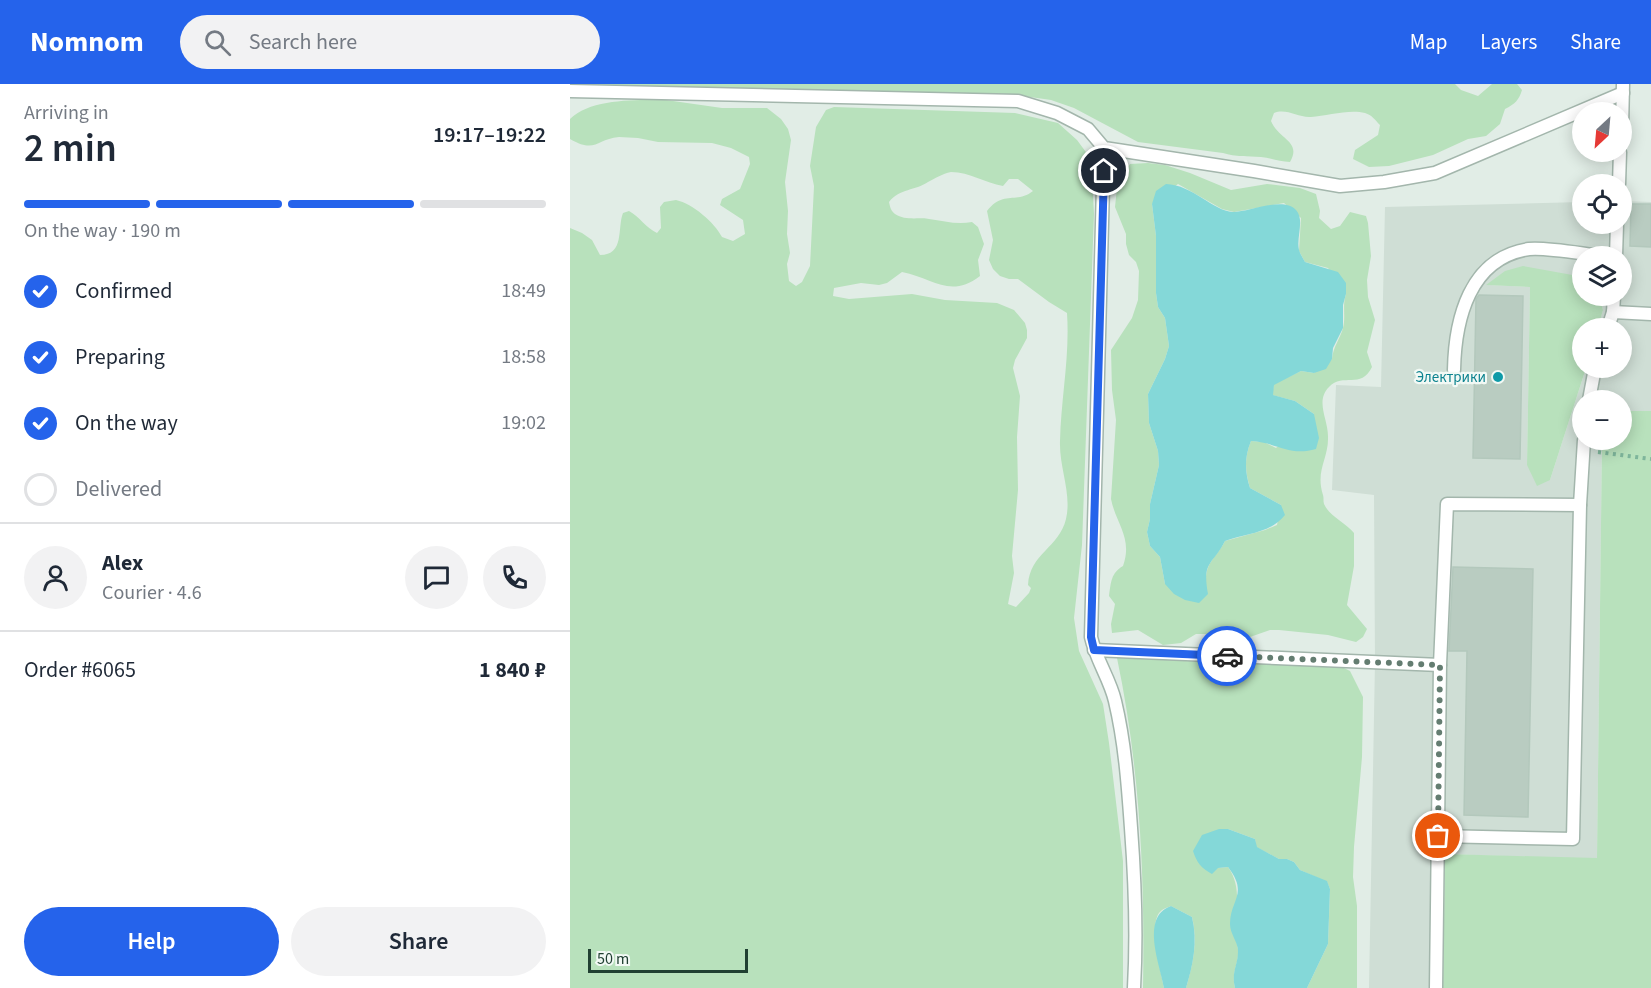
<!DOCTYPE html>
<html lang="en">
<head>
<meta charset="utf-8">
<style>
  :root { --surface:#fff; --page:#f2f2f3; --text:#1f2937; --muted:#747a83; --line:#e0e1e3; --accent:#2563eb }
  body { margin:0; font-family:"Source Sans 3",sans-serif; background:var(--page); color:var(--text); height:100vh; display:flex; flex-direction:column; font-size:22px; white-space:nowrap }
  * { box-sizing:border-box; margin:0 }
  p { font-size:20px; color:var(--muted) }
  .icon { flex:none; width:33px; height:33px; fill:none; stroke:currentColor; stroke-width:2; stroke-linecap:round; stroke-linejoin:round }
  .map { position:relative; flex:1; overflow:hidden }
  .panel { display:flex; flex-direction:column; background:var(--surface); width:570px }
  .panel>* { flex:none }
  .needle { width:39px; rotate:206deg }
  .buttons { position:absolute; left:1002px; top:18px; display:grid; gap:12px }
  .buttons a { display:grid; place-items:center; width:60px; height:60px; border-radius:50%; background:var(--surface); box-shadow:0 3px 15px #0003; font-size:30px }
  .scale { position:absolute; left:18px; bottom:15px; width:160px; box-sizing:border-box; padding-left:6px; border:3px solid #204032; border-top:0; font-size:16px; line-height:21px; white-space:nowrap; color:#204032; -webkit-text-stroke:4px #f2f9f5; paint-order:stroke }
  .pin { position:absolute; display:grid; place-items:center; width:51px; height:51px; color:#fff; margin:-26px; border:3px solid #fff; border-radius:50%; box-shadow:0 2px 6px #0007 }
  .courier { position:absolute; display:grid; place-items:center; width:60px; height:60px; margin:-30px; border:4px solid #2563eb; border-radius:50%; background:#fff; color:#222; box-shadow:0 2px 8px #0007 }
  .head em { font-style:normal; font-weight:600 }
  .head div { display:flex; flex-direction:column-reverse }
  .head { display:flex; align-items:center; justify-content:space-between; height:102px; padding:0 24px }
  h1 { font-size:39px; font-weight:600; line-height:45px }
  .bar { display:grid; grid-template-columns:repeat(4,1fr); gap:9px 6px; align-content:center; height:72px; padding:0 24px }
  .bar i { height:8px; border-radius:4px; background:var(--line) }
  .bar .active { background:var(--accent) }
  .bar p { grid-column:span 4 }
  .line { display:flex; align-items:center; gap:15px; padding:0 24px; border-top:2px solid var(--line) }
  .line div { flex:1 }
  .round { display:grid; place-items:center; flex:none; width:63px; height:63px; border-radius:32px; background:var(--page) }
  ol { padding:0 24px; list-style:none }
  li { display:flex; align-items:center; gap:18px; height:66px }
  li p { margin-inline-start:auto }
  li .icon { padding:6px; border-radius:50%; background:var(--accent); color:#fff; stroke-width:4 }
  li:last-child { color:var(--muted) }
  li i { width:33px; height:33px; border:3px solid var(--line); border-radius:50% }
  .action { display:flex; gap:12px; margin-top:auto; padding:12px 24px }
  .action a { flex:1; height:69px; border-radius:36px; background:var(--accent); color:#fff; font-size:24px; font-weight:600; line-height:69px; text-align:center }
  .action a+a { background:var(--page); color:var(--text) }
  header { display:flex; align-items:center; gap:36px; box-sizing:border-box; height:84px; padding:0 30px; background:var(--accent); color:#fff }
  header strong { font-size:28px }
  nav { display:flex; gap:33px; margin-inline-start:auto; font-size:21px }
  .search { width:420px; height:54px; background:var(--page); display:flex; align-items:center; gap:15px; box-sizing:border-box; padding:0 21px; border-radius:33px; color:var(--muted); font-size:22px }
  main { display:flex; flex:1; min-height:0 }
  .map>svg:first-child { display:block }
  .built { fill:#cfded5; fill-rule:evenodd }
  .green { fill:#b8e1bc; fill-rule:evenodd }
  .water { fill:#84d8d8 }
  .building { fill:#b9ccc1; stroke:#b3c8bc; stroke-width:1.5 }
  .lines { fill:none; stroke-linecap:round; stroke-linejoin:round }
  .service-casing { stroke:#a3b6ac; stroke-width:15 }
  .path { stroke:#7eb59b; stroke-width:4; stroke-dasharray:3 4.5; stroke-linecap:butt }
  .service { stroke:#fff; stroke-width:12 }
  .done { stroke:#647d71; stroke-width:6; stroke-dasharray:0 10.8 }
  .route { stroke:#2563eb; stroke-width:8 }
  .culture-dot { fill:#0f9aa8; stroke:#f2f9f5; stroke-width:2 }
  .labels { text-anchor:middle; stroke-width:4.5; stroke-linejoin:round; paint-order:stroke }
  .culture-label { font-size:15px; fill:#0d838f; stroke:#f2f9f5; text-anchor:end }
</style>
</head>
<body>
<header>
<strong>Nomnom</strong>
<div class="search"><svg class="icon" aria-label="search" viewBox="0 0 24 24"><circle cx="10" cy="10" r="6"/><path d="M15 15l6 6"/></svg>Search here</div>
<nav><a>Map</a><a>Layers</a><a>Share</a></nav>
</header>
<main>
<section class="panel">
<div class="head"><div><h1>2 min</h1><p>Arriving in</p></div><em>19:17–19:22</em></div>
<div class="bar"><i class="active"></i><i class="active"></i><i class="active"></i><i></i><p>On the way · 190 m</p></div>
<ol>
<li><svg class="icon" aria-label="check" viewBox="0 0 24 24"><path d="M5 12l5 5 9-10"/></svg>Confirmed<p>18:49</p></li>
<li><svg class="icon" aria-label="check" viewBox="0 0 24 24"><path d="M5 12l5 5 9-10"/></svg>Preparing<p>18:58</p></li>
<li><svg class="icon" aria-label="check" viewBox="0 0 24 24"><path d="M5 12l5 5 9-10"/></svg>On the way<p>19:02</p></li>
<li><i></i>Delivered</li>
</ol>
<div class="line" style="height:108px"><a class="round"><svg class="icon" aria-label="person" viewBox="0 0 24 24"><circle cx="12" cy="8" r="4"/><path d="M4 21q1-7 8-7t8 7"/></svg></a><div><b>Alex</b><p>Courier · 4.6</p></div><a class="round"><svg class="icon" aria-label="chat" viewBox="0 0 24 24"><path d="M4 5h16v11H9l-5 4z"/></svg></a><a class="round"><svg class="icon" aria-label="phone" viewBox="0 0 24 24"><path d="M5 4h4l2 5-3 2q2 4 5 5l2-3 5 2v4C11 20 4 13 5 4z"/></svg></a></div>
<div class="line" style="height:78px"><div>Order #6065</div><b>1 840 ₽</b></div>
<div class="action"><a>Help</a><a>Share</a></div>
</section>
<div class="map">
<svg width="1081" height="904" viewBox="0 0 1081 904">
  <rect width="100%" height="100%" fill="#e1ede6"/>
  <path class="built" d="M1052,117L1081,118V327H1052V316H1012V356H1032L1027,775L875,770L873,904H799L805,578L804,411L762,406L766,301L811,303L815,123L1012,118V140H1052ZM1012,172H1052V212H1029L1033,226L1028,244H1052V284H1016L980,396L957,381L960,203L918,201L1008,192L1012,195Z"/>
  <g class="green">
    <path d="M0,0H885L891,6L908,12L922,0H947L952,6C949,16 945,20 935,25L930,40L916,52L898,55L863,71L819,82L799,83L783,75L785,66L808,51L810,41C805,36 802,31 795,29C779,25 757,32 741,33C728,34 717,24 704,29L701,37C709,56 732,57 720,78C710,78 701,74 691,73C677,72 666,73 653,69L568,58L504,24L481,16L439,10L0,2Z"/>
    <path d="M96,16L152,24H197L211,35L218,45L221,56L215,98L218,127L217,150L220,169L217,180L219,197L226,202L232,198L240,182L244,102L240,82L246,43L256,26L264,23L445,29L488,39L507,56L521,75L524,130L512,461L504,534L509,567L533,620L539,659L553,777V904H0V144L12,149L22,156L30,171C55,171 47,144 53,129L59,127C70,133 76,144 87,149L91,144L90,123L94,118L106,116C123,120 144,138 152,153L163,157L175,150L173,136L150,121L152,115L170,105L180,80L179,73L161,64L142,59L88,58L68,54L49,53C26,55 26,70 0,55V35C21,14 67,16 96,16ZM381,88C400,88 415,99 433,102L439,95H448L463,107C447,120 433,106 417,127L423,156L419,176L423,185L430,192L439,195H448L479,218L497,229C500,272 491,314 490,357C489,384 502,409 496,435C489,464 460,469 458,501L461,504L459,509L446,523L438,520L444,489L442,472L448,406L447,353L450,312L443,284L445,276L457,254V246L455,239L444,226L427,219L375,216L342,210L279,215L263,212L264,204L291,199L309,201L317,199L332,188C363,194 380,215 410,192L408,176L414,160L408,143L402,138C387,141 374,137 359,135C348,133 335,137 325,130C321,127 320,123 319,118C330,104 345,107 358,98C366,94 372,90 381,88Z"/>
    <path d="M578,79L595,81L620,89L661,106L697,100L730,104L746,110L750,127L749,134L761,145L770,142L780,128L796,132L798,139L801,172L797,196L798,213L805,236L797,268L802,283C791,306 773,288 759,303C745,317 758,335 758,352C759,375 745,386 753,411C754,414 753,417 754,420C759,432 776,439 784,449V482L777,521L797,545L793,553L786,558L758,551L709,546H700L680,553L662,550H626L611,559L593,561L568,546L542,549L541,540L545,520L539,512C541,498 541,489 553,482C563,454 546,440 541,415L546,336L542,306L541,266L562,234L568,216L569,187L566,178L559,171L556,160V150L545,123L547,104L554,87L560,80ZM608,100L652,125L664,128L714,119L731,134L729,167L735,178L758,184L776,210C772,222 776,232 773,244C770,255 763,263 762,275L744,289L731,287L704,300L702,311L725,317L744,330L706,364L694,358L681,357C674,374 675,387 680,404L711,421L707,441L695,446L655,457C647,473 635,478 636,498L595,500L590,473L580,462L577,448L580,435V420L589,381L588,367L579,339L578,310L595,275L599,262L595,234L588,223L586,209V152L582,120Z"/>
    <path d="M953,182L1008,192L1012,195V212H1029L1033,226L1028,244H1012V284H1016L980,396L967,402L957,381L960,203L916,201L935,187Z"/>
    <path d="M1052,327H1081V904H873L875,770L1027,774L1032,356H1052Z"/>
    <path d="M547,574L772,583L780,587L793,613L792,673L784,763L783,793L787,822V904H737L758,860L760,805L757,798L730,786L724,778L717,775H709L686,763L685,755L658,745H649L648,784L658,783C673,804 665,828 665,852C666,857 668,862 668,866C669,881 661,887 665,904H616C623,880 628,858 622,833L601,822C596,824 592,825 589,829C579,843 591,887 594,904H573C575,793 570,683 547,574Z"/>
  </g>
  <g class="water">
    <path d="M596,100C623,101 643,127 663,128C680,128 713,112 726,126C735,136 726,153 729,166C730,170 733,174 735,178L768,188L776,199V210L773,221V244L763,264L762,275L756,285L744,289L731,287L704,301L703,311L725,317L744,330L749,354L746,365C719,373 706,358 681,357C674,374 675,388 680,404L711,421L715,431C700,450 676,449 655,457C642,482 632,477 638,510L629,519L615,516L604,510L595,500L590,473L580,462L577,448L580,435V420L589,381L588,367L579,339L578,310L595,275L599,262L595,234L588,223L586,209V152L582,120L586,107Z"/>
    <path d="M649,745H658L685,755L687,763L709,775H717L724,778L730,786L757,797L760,805L758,860L737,904H665C661,887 668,882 668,867C668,858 660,850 660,840C660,816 679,810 658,783L648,784L642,790C631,784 627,779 623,767L632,751Z"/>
    <path d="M601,822L622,833C628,858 623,881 616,904H594C590,880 570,833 601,822Z"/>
  </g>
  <g class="building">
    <path d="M1061,120H1081V163L1060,162Z"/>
    <path d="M909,211L953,212L950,375L903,374L906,215Z"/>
    <path d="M883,483L963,485L958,733L894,731L897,567H879Z"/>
  </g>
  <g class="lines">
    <g class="service-casing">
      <g id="service">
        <path d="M0,7L448,17L487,29L518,45L534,64L684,87L770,102L814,98L865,89L1053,9"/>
        <path d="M1052,44L1053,0"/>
        <path d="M534,64L521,553C526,576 540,595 545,617C555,659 558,702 561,744C565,797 567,851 564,904"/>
        <path d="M1049,100L1050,68"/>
        <path d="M1046,172L1047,140"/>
        <path d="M1043,228L1081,230"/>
        <path d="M1038,244L1043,228L1044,212"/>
        <path d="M884,286C885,236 899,174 959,165C976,163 1013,170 1032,172"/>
        <path d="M1019,316L1025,284"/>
        <path d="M524,566L870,581"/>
        <path d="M868,752L1003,755L1010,421"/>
        <path d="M866,904L870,581L877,420L1010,421L1014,356"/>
      </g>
    </g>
    <path class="path" d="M1028,368L1081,375"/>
    <use href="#service" class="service"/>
  </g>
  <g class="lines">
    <path class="done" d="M657,572L870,581L868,752"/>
    <path class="route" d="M534,87L521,553L524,566L657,572"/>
  </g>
  <circle class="culture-dot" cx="928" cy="293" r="6"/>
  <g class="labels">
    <g class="culture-label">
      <text x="916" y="298">Электрики</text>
    </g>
  </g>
</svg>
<div class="buttons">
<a><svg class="needle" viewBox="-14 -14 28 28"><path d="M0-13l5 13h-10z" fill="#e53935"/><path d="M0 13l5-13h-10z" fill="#747a83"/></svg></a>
<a><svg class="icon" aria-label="locate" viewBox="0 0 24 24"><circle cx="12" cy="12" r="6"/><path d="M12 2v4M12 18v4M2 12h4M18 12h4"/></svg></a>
<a><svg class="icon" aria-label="layers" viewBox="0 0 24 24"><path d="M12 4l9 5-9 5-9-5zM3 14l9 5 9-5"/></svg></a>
<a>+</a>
<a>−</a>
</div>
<div class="scale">50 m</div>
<div class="pin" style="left:868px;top:752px;background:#ea580c"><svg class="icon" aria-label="bag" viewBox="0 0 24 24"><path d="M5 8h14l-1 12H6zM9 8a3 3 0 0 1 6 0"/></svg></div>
<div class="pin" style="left:534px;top:87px;background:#1f2937"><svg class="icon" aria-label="home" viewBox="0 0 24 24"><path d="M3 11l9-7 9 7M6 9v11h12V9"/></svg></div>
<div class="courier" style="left:657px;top:572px"><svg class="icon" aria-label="car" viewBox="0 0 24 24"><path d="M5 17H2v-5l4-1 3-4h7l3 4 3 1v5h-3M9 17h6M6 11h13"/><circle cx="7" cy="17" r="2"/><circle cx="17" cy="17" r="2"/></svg></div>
</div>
</main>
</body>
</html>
